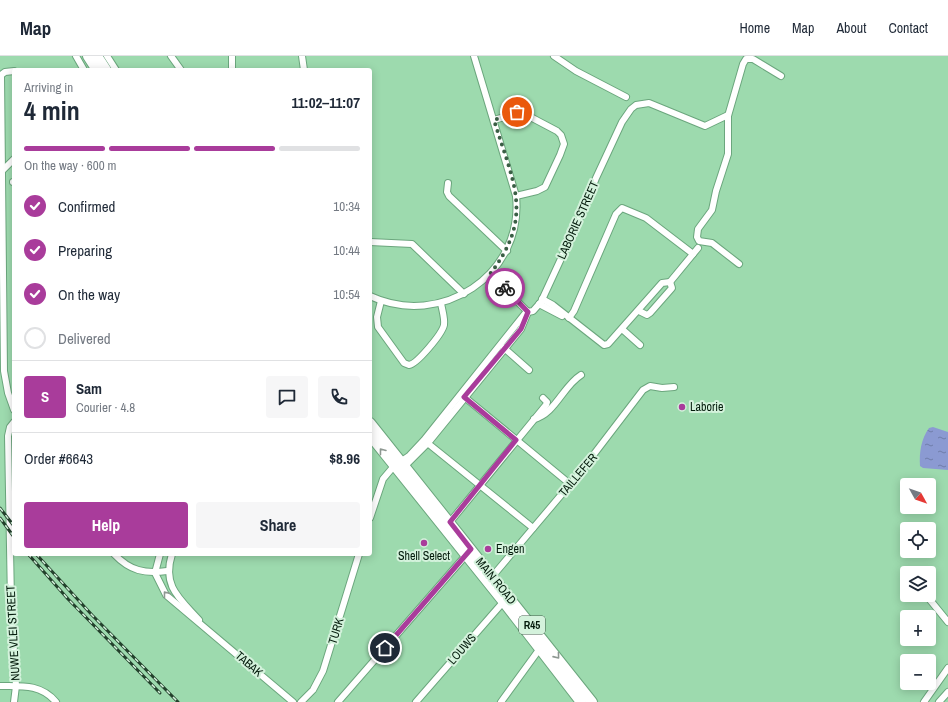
<!DOCTYPE html>
<html lang="en">
<head>
<meta charset="utf-8">
<style>
  :root { --surface:#fff; --page:#f6f6f7; --text:#1f2937; --muted:#747a83; --line:#e0e1e3; --accent:#a93c9b }
  body { margin:0; font-family:"Archivo Narrow",sans-serif; background:var(--page); color:var(--text); height:100vh; display:flex; flex-direction:column; font-size:15px; white-space:nowrap }
  * { box-sizing:border-box; margin:0 }
  p { font-size:13px; color:var(--muted) }
  .icon { flex:none; width:22px; height:22px; fill:none; stroke:currentColor; stroke-width:2; stroke-linecap:round; stroke-linejoin:round }
  .map { position:relative; flex:1; overflow:hidden }
  .sheet { position:absolute; left:12px; top:12px; width:360px; height:488px; display:flex; flex-direction:column; background:var(--surface); border-radius:4px; box-shadow:0 2px 10px #0003 }
  .sheet>* { flex:none }
  .needle { width:26px; rotate:130deg }
  .fabs { position:absolute; left:900px; top:422px; display:grid; gap:8px }
  .fabs a { display:grid; place-items:center; width:36px; height:36px; border-radius:4px; background:var(--surface); box-shadow:0 2px 10px #0003; font-size:20px }
  .pin { position:absolute; display:grid; place-items:center; width:34px; height:34px; color:#fff; margin:-17px; border:2px solid #fff; border-radius:50%; box-shadow:0 1px 4px #0007 }
  .courier { position:absolute; display:grid; place-items:center; width:40px; height:40px; margin:-20px; border:3px solid #a93c9b; border-radius:50%; background:#fff; color:#222; box-shadow:0 1px 5px #0007 }
  .summary em { font-style:normal; font-weight:800 }
  .summary div { display:flex; flex-direction:column-reverse }
  .summary { display:flex; align-items:center; justify-content:space-between; height:68px; padding:0 12px }
  h1 { font-size:26px; font-weight:800; line-height:30px }
  .bar { display:grid; grid-template-columns:repeat(4,1fr); gap:6px 4px; align-content:center; height:48px; padding:0 12px }
  .bar i { height:5px; border-radius:3px; background:var(--line) }
  .bar .on { background:var(--accent) }
  .bar p { grid-column:span 4 }
  .line { display:flex; align-items:center; gap:10px; padding:0 12px; border-top:1px solid var(--line) }
  .line div { flex:1 }
  .round { display:grid; place-items:center; flex:none; width:42px; height:42px; border-radius:4px; background:var(--page) }
  ol { padding:0 12px; list-style:none }
  li { display:flex; align-items:center; gap:12px; height:44px }
  li p { margin-inline-start:auto }
  li .icon { padding:4px; border-radius:50%; background:var(--accent); color:#fff; stroke-width:4 }
  li:last-child { color:var(--muted) }
  li i { width:22px; height:22px; border:2px solid var(--line); border-radius:50% }
  .button { display:flex; gap:8px; margin-top:auto; padding:8px 12px }
  .button a { flex:1; height:46px; border-radius:4px; background:var(--accent); color:#fff; font-size:16px; font-weight:800; line-height:46px; text-align:center }
  .button a+a { background:var(--page); color:var(--text) }
  header { display:flex; align-items:center; gap:24px; box-sizing:border-box; height:56px; padding:0 20px; background:var(--surface); border-bottom:1px solid var(--line) }
  header strong { font-size:19px }
  nav { display:flex; gap:22px; margin-inline-start:auto; font-size:14px }
  .map>svg:first-child { display:block }
  .water { fill:url(#water-ripples) }
  .lines { fill:none; stroke-linecap:round; stroke-linejoin:round }
  .street-casing { stroke:#6ba67d; stroke-width:8 }
  .primary-casing { stroke:#6ba67d; stroke-width:12 }
  .street { stroke:#fff; stroke-width:6 }
  .primary { stroke:#fff; stroke-width:10 }
  .rail-casing { stroke:#23412c; stroke-width:3 }
  .rail { stroke:#d4f2dc; stroke-width:1.5; stroke-dasharray:4.5; stroke-linecap:butt }
  .oneway { stroke:#8e9892 }
  .done { stroke:#3a5e45; stroke-width:4; stroke-dasharray:0 7.2 }
  .route { stroke:#a93c9b; stroke-width:5 }
  .poi-dot { fill:#a93c9b; stroke:#d4f2dc; stroke-width:1.5 }
  .labels { text-anchor:middle; stroke-width:4; stroke-linejoin:round; paint-order:stroke }
  .shield { fill:#d4f2dc; stroke:#425c4a; stroke-width:1 }
  .shield-label { font-size:11px; font-weight:bold; fill:#041b0c }
  .street-label { font-size:12px; fill:#041b0c; stroke:#d4f2dc }
  .poi-label { font-size:12px; fill:#041b0c; stroke:#d4f2dc; text-anchor:start }
</style>
</head>
<body>
<header>
<strong>Map</strong>
<nav><a>Home</a><a>Map</a><a>About</a><a>Contact</a></nav>
</header>
<div class="map">
<svg width="948" height="646" viewBox="0 0 948 646">
  <defs>
    <pattern id="water-ripples" width="26" height="14" patternUnits="userSpaceOnUse"><rect width="26" height="14" fill="#8b9ad2"/><path d="M2 4q2-2 4 0t4 0M15 11q2-2 4 0t4 0" fill="none" stroke="#6f7da9"/></pattern>
  </defs>
  <rect width="100%" height="100%" fill="#9ddaae"/>
  <path class="water" d="M933,371L948,376V414L923,412L920,410C919,397 921,383 929,372Z"/>
  <g class="lines">
    <g class="street-casing">
      <g id="street">
        <path d="M76,0L84,14"/>
        <path d="M107,0L116,14"/>
        <path d="M171,0L181,14"/>
        <path d="M302,0L304,14"/>
        <path d="M554,0L576,15L626,41"/>
        <path d="M232,14V0"/>
        <path d="M14,15L5,16L1,19L4,315L8,337L14,354"/>
        <path d="M494,64L521,56L557,75L561,79L564,88L560,99L545,131L537,135L516,140"/>
        <path d="M1,116L14,103"/>
        <path d="M13,126H14"/>
        <path d="M448,127L447,136L449,140L507,195"/>
        <path d="M370,186L412,188L464,238"/>
        <path d="M739,208L712,187L699,185L697,181L698,173L712,154L716,135L728,98V60L743,8L746,3H753L781,20"/>
        <path d="M490,218L527,255"/>
        <path d="M670,226L698,192"/>
        <path d="M370,240C441,273 524,219 516,140L474,0"/>
        <path d="M542,243L553,249L604,289L608,288L662,227L670,226"/>
        <path d="M381,245L377,261L378,271L404,307L409,309C417,308 442,278 444,269C445,262 442,254 441,247"/>
        <path d="M539,248L562,260"/>
        <path d="M527,255L528,256L533,255L541,246L583,155L596,122L622,66L631,53L636,49L649,47L705,70L728,59"/>
        <path d="M639,255L647,259L650,257L672,232L670,226"/>
        <path d="M569,262L574,255L616,158L622,152L646,162L693,198"/>
        <path d="M622,273L640,289"/>
        <path d="M504,292L529,314"/>
        <path d="M462,339L570,428"/>
        <path d="M534,363C555,358 563,330 581,319"/>
        <path d="M425,385L533,472"/>
        <path d="M403,412L428,387L521,273L528,256"/>
        <path d="M370,462L383,423L394,410L409,400L424,384L527,255"/>
        <path d="M450,466L546,349L547,346L543,342"/>
        <path d="M114,498C130,515 145,518 167,515"/>
        <path d="M160,498L155,517L166,539L293,646"/>
        <path d="M172,498C162,530 179,542 199,564"/>
        <path d="M491,522L578,419L643,334L650,330L662,332L674,331"/>
        <path d="M926,539L948,566"/>
        <path d="M0,630C22,630 41,628 56,646"/>
        <path d="M14,646L16,630L11,546L8,380L10,371L14,366"/>
        <path d="M301,646L313,634L323,615L359,498"/>
        <path d="M338,646L467,498"/>
        <path d="M416,646L505,544"/>
        <path d="M501,646L541,591"/>
        <path d="M924,646L948,612"/>
        <path d="M939,646L948,636"/>
      </g>
    </g>
    <g class="primary-casing">
      <g id="primary">
        <path d="M88,0L97,14"/>
        <path d="M97,0L106,14"/>
        <path d="M370,367L592,646"/>
        <path d="M370,379L503,545L581,646"/>
      </g>
    </g>
    <use href="#street" class="street"/>
    <use href="#primary" class="primary"/>
    <g class="rail-casing">
      <g id="rail">
        <path d="M0,452L14,470"/>
        <path d="M0,462L14,481"/>
        <path d="M28,498L68,543L160,637"/>
        <path d="M36,498L92,559L178,646"/>
      </g>
    </g>
    <use href="#rail" class="rail"/>
  </g>
  <defs><path id="oneway-chevron" d="M-2-3.5L2.5 0L-2 3.5" fill="none" stroke-width="1.6" stroke-linecap="round" stroke-linejoin="round"/></defs>
  <g class="oneway">
    <use href="#oneway-chevron" transform="translate(382 395) rotate(-128)"/>
    <use href="#oneway-chevron" transform="translate(166 538) rotate(-128)"/>
    <use href="#oneway-chevron" transform="translate(557 600) rotate(51)"/>
  </g>
  <g class="lines">
    <path class="done" d="M505,232L490,218C535,160 513,127 494,64L517,56"/>
    <path class="route" d="M385,592L471,493L450,466L516,384L464,341L521,273L528,256L505,232"/>
  </g>
  <g class="poi-dot">
    <circle cx="682" cy="351" r="4"/>
    <circle cx="424" cy="487" r="4"/>
    <circle cx="488" cy="493" r="4"/>
  </g>
  <g class="labels">
    <rect class="shield" x="519" y="560" width="26" height="18" rx="3"/>
    <g class="shield-label">
      <text x="532" y="573">R45</text>
    </g>
    <g class="street-label">
      <text transform="translate(578 164) rotate(-66)" y="4">LABORIE STREET</text>
      <text transform="translate(578 419) rotate(-50)" y="4">TAILLEFER</text>
      <text transform="translate(496 525) rotate(51)" y="4">MAIN ROAD</text>
      <text transform="translate(336 575) rotate(-73)" y="4">TURK</text>
      <text transform="translate(13 577) rotate(-93)" y="4">NUWE VLEI STREET</text>
      <text transform="translate(462 593) rotate(-49)" y="4">LOUWS</text>
      <text transform="translate(249 608) rotate(41)" y="4">TABAK</text>
    </g>
    <g class="poi-label">
      <text x="690" y="355">Laborie</text>
      <text x="496" y="497">Engen</text>
      <text x="424" y="504" text-anchor="middle">Shell Select</text>
    </g>
  </g>
</svg>
<div class="fabs">
<a><svg class="needle" viewBox="-14 -14 28 28"><path d="M0-13l5 13h-10z" fill="#e53935"/><path d="M0 13l5-13h-10z" fill="#747a83"/></svg></a>
<a><svg class="icon" aria-label="locate" viewBox="0 0 24 24"><circle cx="12" cy="12" r="6"/><path d="M12 2v4M12 18v4M2 12h4M18 12h4"/></svg></a>
<a><svg class="icon" aria-label="layers" viewBox="0 0 24 24"><path d="M12 4l9 5-9 5-9-5zM3 14l9 5 9-5"/></svg></a>
<a>+</a>
<a>−</a>
</div>
<div class="pin" style="left:517px;top:56px;background:#ea580c"><svg class="icon" aria-label="bag" viewBox="0 0 24 24"><path d="M5 8h14l-1 12H6zM9 8a3 3 0 0 1 6 0"/></svg></div>
<div class="pin" style="left:385px;top:592px;background:#1f2937"><svg class="icon" aria-label="home" viewBox="0 0 24 24"><path d="M3 11l9-7 9 7M6 9v11h12V9"/></svg></div>
<div class="courier" style="left:505px;top:232px"><svg class="icon" aria-label="bike" viewBox="0 0 24 24"><circle cx="6" cy="16" r="4"/><circle cx="18" cy="16" r="4"/><path d="M6 16l4-8h5l3 8M10 8l3 8H6M13 5h3"/></svg></div>
<section class="sheet">
<div class="summary"><div><h1>4 min</h1><p>Arriving in</p></div><em>11:02–11:07</em></div>
<div class="bar"><i class="on"></i><i class="on"></i><i class="on"></i><i></i><p>On the way · 600 m</p></div>
<ol>
<li><svg class="icon" aria-label="check" viewBox="0 0 24 24"><path d="M5 12l5 5 9-10"/></svg>Confirmed<p>10:34</p></li>
<li><svg class="icon" aria-label="check" viewBox="0 0 24 24"><path d="M5 12l5 5 9-10"/></svg>Preparing<p>10:44</p></li>
<li><svg class="icon" aria-label="check" viewBox="0 0 24 24"><path d="M5 12l5 5 9-10"/></svg>On the way<p>10:54</p></li>
<li><i></i>Delivered</li>
</ol>
<div class="line" style="height:72px"><b class="round" style="background:var(--accent);color:#fff">S</b><div><b>Sam</b><p>Courier · 4.8</p></div><a class="round"><svg class="icon" aria-label="chat" viewBox="0 0 24 24"><path d="M4 5h16v11H9l-5 4z"/></svg></a><a class="round"><svg class="icon" aria-label="phone" viewBox="0 0 24 24"><path d="M5 4h4l2 5-3 2q2 4 5 5l2-3 5 2v4C11 20 4 13 5 4z"/></svg></a></div>
<div class="line" style="height:52px"><div>Order #6643</div><b>$8.96</b></div>
<div class="button"><a>Help</a><a>Share</a></div>
</section>
</div>
</body>
</html>
